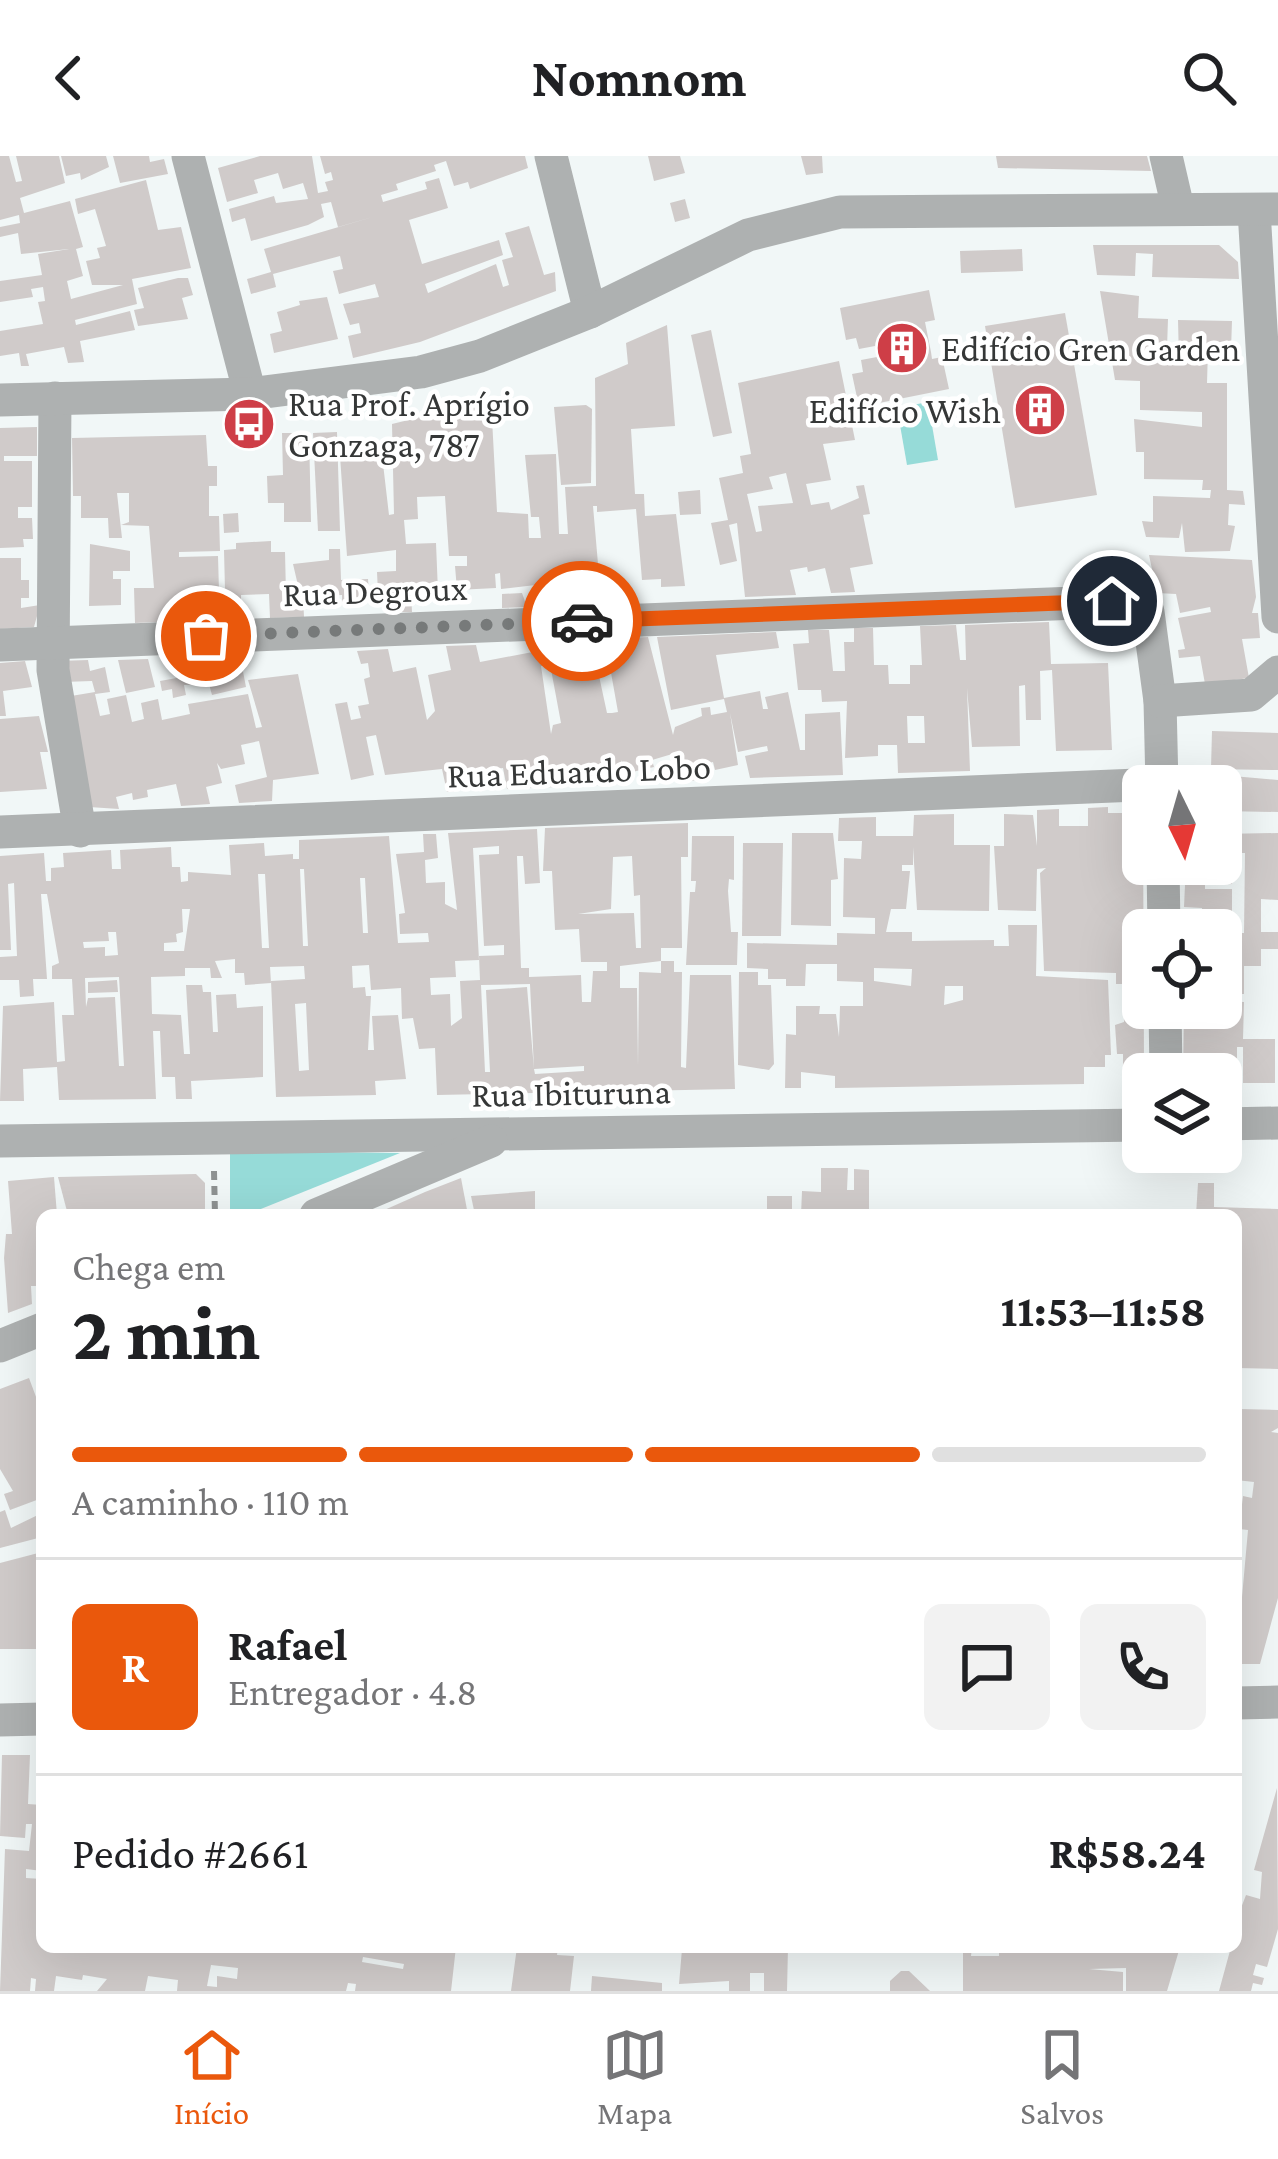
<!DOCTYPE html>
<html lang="pt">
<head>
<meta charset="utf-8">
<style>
  :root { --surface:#fff; --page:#f2f2f2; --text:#202124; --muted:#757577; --line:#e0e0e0; --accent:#ea580c }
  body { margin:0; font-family:"Crimson Pro",serif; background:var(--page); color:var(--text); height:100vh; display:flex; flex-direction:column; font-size:45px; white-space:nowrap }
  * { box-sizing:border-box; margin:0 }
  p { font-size:39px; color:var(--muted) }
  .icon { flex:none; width:66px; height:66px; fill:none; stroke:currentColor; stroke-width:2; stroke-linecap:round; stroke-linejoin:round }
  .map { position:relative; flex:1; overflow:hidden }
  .side { position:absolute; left:36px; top:1053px; width:1206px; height:744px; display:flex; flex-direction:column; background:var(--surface); border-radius:18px; box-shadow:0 12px 48px #0002 }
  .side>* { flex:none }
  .needle { width:78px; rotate:175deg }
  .fabs { position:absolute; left:1122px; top:609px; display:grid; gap:24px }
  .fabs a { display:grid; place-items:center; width:120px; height:120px; border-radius:18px; background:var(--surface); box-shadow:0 12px 48px #0002; font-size:60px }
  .pin { position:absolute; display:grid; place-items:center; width:102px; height:102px; color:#fff; margin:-51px; border:6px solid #fff; border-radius:50%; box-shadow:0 3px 12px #0007 }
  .courier { position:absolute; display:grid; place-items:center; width:120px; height:120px; margin:-60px; border:9px solid #ea580c; border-radius:50%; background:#fff; color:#222; box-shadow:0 3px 15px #0007 }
  .summary em { font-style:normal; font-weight:700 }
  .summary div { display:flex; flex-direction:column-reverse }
  .summary { display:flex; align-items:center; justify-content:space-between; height:204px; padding:0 36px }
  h1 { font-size:78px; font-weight:700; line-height:90px }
  .bar { display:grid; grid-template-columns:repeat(4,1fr); gap:18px 12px; align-content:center; height:144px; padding:0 36px }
  .bar i { height:15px; border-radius:9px; background:var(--line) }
  .bar .on { background:var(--accent) }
  .bar p { grid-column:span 4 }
  .line { display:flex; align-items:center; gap:30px; padding:0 36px; border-top:3px solid var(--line) }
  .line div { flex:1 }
  .round { display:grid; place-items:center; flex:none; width:126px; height:126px; border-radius:18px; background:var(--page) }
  header { display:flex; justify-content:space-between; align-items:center; height:156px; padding:0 36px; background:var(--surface); font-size:54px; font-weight:700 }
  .dock { display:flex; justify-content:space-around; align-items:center; height:168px; border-top:3px solid var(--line); background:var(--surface); font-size:33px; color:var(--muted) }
  .dock a { display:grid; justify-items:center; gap:6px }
  .dock .on { color:var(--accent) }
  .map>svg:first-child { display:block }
  .green { fill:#96dbd8 }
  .building { fill:#d0cbca; fill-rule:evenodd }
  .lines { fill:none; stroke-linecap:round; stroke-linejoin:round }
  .path { stroke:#8e9292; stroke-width:6; stroke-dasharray:9 6; stroke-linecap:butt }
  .minor { stroke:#aeb1b1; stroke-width:33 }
  .done { stroke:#777a7a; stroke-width:12; stroke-dasharray:0 21.6 }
  .route { stroke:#ea580c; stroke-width:15 }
  .labels { text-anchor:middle; stroke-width:9; stroke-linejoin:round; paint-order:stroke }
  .poi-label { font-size:36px; fill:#353737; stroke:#fff; text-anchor:start }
  .street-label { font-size:36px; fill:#353737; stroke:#fff }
</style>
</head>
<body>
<header><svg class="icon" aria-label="back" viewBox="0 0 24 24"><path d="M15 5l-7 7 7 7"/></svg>Nomnom<svg class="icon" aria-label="search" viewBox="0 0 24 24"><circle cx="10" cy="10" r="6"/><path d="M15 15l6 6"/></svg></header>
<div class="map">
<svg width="1278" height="1835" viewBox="0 0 1278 1835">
  <rect width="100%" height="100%" fill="#f1f7f7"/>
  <g class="green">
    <path d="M928,246L938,304L907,309L897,252Z"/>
    <path d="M230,995L400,997L246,1059H230Z"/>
  </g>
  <g class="building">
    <path d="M0,0H9L16,26L22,25L16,0H59L65,27L20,42L24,57L70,45L83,91L76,93L83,120L67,125L71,143L123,129H92L86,105L100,102L97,92L106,90L95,53L78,58L75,43L146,24L158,74L181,71L191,112L132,123L137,148L75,164L76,169L130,155L135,174L80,185L84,206L68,207L64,191L26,198L29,210H21L19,197L0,200V175L43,168L38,146L45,145L43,131L31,133L33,141L0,146V125L42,119L38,98L69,93L21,98L18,77L0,81V71L20,67L19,59L0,64Z"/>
    <path d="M61,0H106L109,11L81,24L80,17L66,20Z"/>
    <path d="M113,0H149L150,6L164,3L168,18L120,27Z"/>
    <path d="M260,0H312L318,37L328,35L325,26L333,24L331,16L325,18L320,0H525L528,12L470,33L468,26L454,30L446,5L434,9L436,15L396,28L398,34L381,39L383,46L427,33L425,26L439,22L448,52L409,64L422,108L499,84L503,99L425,128L428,137L496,108L503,131L509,129L502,104L513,101L505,77L529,70L544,119L555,116L556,135L420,186L353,202L348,180L361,177L359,167L350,169L343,148L379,141L375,128L339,138L333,115L343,113L340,100L273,118L276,131L251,138L247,123L271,116L264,93L376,60L338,71L331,46L321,48L324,61L308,69L251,85L245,62L232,66L229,53L274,40L276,47L308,43L303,27L283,33L278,17L254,24L258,37L227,46L218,12Z"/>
    <path d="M648,0H680L685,17L654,25Z"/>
    <path d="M801,0H822L823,17L806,19Z"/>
    <path d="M996,0H1147L1151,15L998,12Z"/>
    <path d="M685,43L690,62L675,66L670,47Z"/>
    <path d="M1093,89H1219L1238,106L1239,123L1152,121L1153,98L1136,97L1135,120L1097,119Z"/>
    <path d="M1022,93L1023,115L961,117L960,95Z"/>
    <path d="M178,122H188L193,139L182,142L188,163L138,170L134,154L144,152L138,132Z"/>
    <path d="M929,134L935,164L925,166L931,196L932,203L942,201L949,233L859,251L852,218L863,216L861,204L877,201L875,190L859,193L856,182L846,184L840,152Z"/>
    <path d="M1100,135L1139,140L1138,162L1168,163L1167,192L1157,191V203L1179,204L1178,164L1232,165L1231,194L1208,193L1207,227H1227V334L1243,335L1245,349L1229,348L1228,369L1235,370L1230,395L1185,396L1182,367L1179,382L1146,381L1142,365L1153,366V340L1210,342L1211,334H1202L1203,324L1144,323V296H1136L1134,263L1202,271V256L1140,254V225L1115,224Z"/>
    <path d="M327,141L338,183L274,197L270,178L282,175L277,156L300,149L299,145Z"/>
    <path d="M1065,157L1097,339L1015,352L985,170Z"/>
    <path d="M667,169L675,270L631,273L635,338H644L645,360L676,358L685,430L661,431V423L642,424L636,353L597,356V350H593L600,431L570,432L569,410H560L561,426L501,433L500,417L495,418L496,432L457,434L455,410H467V400H449L445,340L417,341L418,363L404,364L406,388L436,387L438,436L411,437L412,456H397V443L342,446V439L303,440L304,461L270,462L269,438L241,439V444L226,445V464H197V442L179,443L180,465L135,467L134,432H154L149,370L121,369L129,366V337H117L122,382H109L108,362H81V340H73L72,282L206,279L208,310H217V330H209V360H219L220,395L179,396V401L218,400L219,435L225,434L224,394L236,393V387L271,385V396H285L286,438H300L293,408L329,404V393H340L341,424L368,423L369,437H378L377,416L396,415V394L347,400L340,300L382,299L389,359L394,358L392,268L491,244L497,356L528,358L529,382H541L539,361H531L525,299L556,298L559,378H568L565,331L596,330L595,222L628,208L626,187Z"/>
    <path d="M711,174L732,277L713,281L691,179Z"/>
    <path d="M839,205L855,284L823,288L831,324L806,328L811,349L829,346L831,354L859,342L856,330L864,329L870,358L863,359L873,408L850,412L855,436L831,437L825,412L808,416L807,411L790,414L796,439L745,441L737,367L729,369L737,405L720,409L711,367L728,364L719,322L743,317L740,300L751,298L738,227ZM786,317L793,347L758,350L762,375L756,376L747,338L773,333L769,321Z"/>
    <path d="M586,249L592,253L591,327L561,329L554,251Z"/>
    <path d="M37,271V300H4V305H32V351H18V362H32L33,383H23L24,391L0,392V272Z"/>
    <path d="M337,276L340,375H318L313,277Z"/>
    <path d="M282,277H309L311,366H284V347H268L267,320L283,319Z"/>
    <path d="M700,334L701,358L680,359L678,336Z"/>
    <path d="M238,357L239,376L224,377L223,358Z"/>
    <path d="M90,388L130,395V415H113V423H121V449L89,450Z"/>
    <path d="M1149,399L1252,404L1256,441L1252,457H1258L1260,482L1242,483L1249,522L1205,528L1200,500L1179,502L1178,494L1185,493L1178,462L1211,456L1210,451L1180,457L1176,438L1157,437Z"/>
    <path d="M0,402H21V424H29V442H21V452L40,449L34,471L0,473Z"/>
    <path d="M522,437L527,451L502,452V438Z"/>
    <path d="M1049,466L1051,508L1108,507L1112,594L1056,595L1052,514L1040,515L1041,564H1026L1025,529L1019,530L1020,590L972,591L967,532L970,615L898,617L897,589H878V600L845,602L847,545L822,546L821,534H798L793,488L809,487L808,474H829L833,515H845L844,486H854V472H873L874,509H888L889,528H910V509H922L920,470L956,469L960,504H966L965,469ZM907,560H924L925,587H908Z"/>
    <path d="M776,476L779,492L716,499L724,542L760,535L763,553H768L765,541L788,536L800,594H805V558L840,556L843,619L750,622L745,600L768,595L767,590L738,596L730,557L738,609L715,614L713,606L699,609L702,624L686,625L679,596L652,604L654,611L628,617L621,604L626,628L507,633L503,612L451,619L454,636H447L442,613L385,619L376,579L366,581L374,619L351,624L335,548L347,546L351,564L361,562L358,550L369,548L364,523L370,521L368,507L361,508L357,495L388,493L393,516L416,511L427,564L435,555L428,519L451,514L446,490L476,489L480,506L538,495L536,486L566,484L572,510L596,506L607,557H612L618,556L605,483L648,481L673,579L675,571L702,560L701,552L710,551L711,559L727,556L724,543L671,554L657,481ZM550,508L561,567L553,569L551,578L541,510Z"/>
    <path d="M240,500L246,531L212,539L209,528L184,529L186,539L173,542L172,533L162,535L160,525L182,521L178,502Z"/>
    <path d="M148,503L155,531L126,537L118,504Z"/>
    <path d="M88,504L90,515L105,511L110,536L95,538L100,560L110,558L107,543L126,539L132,566L144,563L141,547L158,543L162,564L190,558L188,548L248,538L256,572L262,571L248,524L298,518L319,618L273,624L272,645L239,647L235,629L267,621L259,585L241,589L245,608L221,613L217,607L222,627L206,631L210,648L181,650L176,628L147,634L148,641L133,644L132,637L116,641L119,653L89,651L65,541L95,536L92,525L63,526L58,505Z"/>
    <path d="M25,505L32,531L3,535L6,560H0V507Z"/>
    <path d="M39,560L48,596H40L47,633L0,636V563Z"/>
    <path d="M1212,575L1278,577V614L1211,613Z"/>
    <path d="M1221,619L1278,624V656L1221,655V630H1208Z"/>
    <path d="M1108,651V657H1143L1144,912H1123V898H1117L1115,869L1124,866L1125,828H1116V817L1044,815L1040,717L1046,712L1037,713L1036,755L998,754L994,690H1004V658L1033,659L1037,690V654L1059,653V670H1088V652Z"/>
    <path d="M954,658V689H990L989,755L917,754L913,691V709H902V715H910L906,753H891L886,776H912V785L994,784V790H1009L1008,769H1037L1036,820L1108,824L1111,899H1105V911H1084V928L835,932V920L801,916V932H785L786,878L796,879V850H820L819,858H836L839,881L840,850H863V826L837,825V808H806L805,830H786V823H768V813L747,812V787L837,789V777L875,778V762L843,761L844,702L861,703L862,685H838L839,662L876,661V680H913L914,659ZM874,812L912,813L911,830L874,825ZM945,830H963V844L944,849Z"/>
    <path d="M688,667V701H681L682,792H661V805L620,810V832H637L638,910L639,816L661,817V805H674V816H682L681,911L686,912L690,819H731L735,933L437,939L435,892L419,893L413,862L402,863L401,832L371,834L369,809L352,810L353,832L365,831L366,840H371L368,894H374L372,860L398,859L406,923L375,925L376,939L276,941L271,825L305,823L304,810L270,811L271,827L245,829L244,817H235V803L215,805L222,822H211L210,812H185V820L151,821L152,858L181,859L184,898H190L186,829H202L203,836H211L213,876H218L216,839L236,838L237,852L263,850V921L191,925L192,943H176L175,921H162L160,875H153L156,943L59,944L57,911L23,913L24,945H0L3,850L54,846L57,906L65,905L62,859H74L72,823H52V810L59,807L47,738H41L47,823H33L34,840L20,841L19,824H0V801L17,800L14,727L8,728L11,794H0V700L44,697L46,725H51V712L64,711L63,697L111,694L112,713H121L120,694L171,691L172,711H180L181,726L188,725V716L231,719L229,689L264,687L265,700L293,698V703H299V684L389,680L398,787L429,786L428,777L400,778L399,758L405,757L396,698L424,696L423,678H436L438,702L425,704L426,727L445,726V748L457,754L448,677L537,673L540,727L525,728L523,700H517L521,812H529V821L581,819L582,846H591L593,815H607V806H581L579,773L555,774L552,715H543L545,672ZM499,690V698L479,699L484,790L504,789V799L479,800L480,824L460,825L462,862L451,870L450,838L431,839L430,822L456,821L455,805L479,804L473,692ZM632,700L634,740L640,739L641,792H636L634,757L578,758L611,753L613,701ZM300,713H304L308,790H303ZM258,718H265L269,792H262ZM360,722H365L368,777H363ZM182,753H190L184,795H164V787L177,786L176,778L183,776ZM108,776H116L118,799L105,800V791L84,792L83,786L109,785ZM119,821L124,910H119L115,841L88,842L86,851L85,822ZM530,828L534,913L527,831L486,834L490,916H485L481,829ZM306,847L309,914L299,915L295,848ZM584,910V915L535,918L534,913Z"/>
    <path d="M792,677H833L838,723L831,724V770L791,769Z"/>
    <path d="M1278,677V744L1261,743V776H1278V793H1261V810H1244V838H1221V774H1201L1202,752L1184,751L1185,729H1205V708H1221V678ZM1233,697H1245L1244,777H1232V733H1205V729L1232,728Z"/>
    <path d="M692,680H734V724L729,723L728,735L731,776H738L737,809H686L690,736H695L696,725H691Z"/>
    <path d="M743,687H783L781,780H742Z"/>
    <path d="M739,816H758V829H771L774,908L769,914L738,909Z"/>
    <path d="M117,824L118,836L88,837V826Z"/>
    <path d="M1221,845L1244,846L1243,883H1275V927H1243V891H1237V911L1183,918L1184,852H1221Z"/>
    <path d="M821,1012H848L847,1034H854V1013L869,1014V1059H801L802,1035L821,1036Z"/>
    <path d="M196,1018L205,1027V1059H68L58,1021Z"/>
    <path d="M54,1021L57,1059H42V1130H31L32,1148L8,1157L4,1102L6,1078H12L8,1025Z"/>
    <path d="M461,1022L468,1059H373L425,1036Z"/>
    <path d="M1198,1027H1214V1051L1278,1053V1213L1236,1212V1059H1196Z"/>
    <path d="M535,1035V1059H475L471,1040Z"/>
    <rect x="767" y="1040" width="25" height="19"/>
    <path d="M29,1222L42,1257V1342L10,1354L4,1338L13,1335L0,1313V1233Z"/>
    <path d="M1239,1253L1278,1254V1272L1271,1276L1278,1277V1442L1260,1508H1236L1248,1374L1239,1373L1243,1340L1252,1342L1254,1326L1236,1324Z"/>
    <path d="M5,1354L11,1372L42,1357V1381L0,1392V1356Z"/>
    <path d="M42,1396V1493H0V1407Z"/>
    <path d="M2,1599H30L28,1648L42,1649V1715L26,1713V1722L42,1723V1791H456L451,1835H355L356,1828L348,1827L346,1835H177L178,1824L148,1820L145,1835H97L107,1823L83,1819L82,1824L56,1820L54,1835H35L36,1823L31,1822L30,1835H0L5,1693L29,1695L32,1668H26L25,1682L0,1680ZM363,1801L404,1808L403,1813L362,1806ZM211,1809L238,1812L237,1823L217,1820V1831L207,1830Z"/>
    <path d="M1277,1632L1278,1773L1267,1811L1256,1808L1253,1819L1264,1822L1262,1829L1253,1827L1251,1835H1219L1231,1791H1236V1765L1246,1739L1260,1743L1262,1716L1254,1714Z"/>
    <path d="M517,1791H558L557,1799L574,1800L570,1835H511Z"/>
    <path d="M788,1791L787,1835H764V1817H750V1835H729V1825L679,1828L682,1793Z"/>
    <path d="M963,1791H972L971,1800H999V1791H1180L1167,1835H1126V1812L1089,1813L1123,1816V1835H963Z"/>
    <path d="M901,1815H909L930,1835H890V1825Z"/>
    <path d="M592,1820L662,1827V1835H591Z"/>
  </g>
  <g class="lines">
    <path class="path" d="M214,1015L215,1059"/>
    <g class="minor">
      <path d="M188,0L250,238"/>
      <path d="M551,0L590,156"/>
      <path d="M1166,0L1178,52"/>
      <path d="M1254,54L1278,461"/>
      <path d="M55,242L53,514L80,675"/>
      <path d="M0,244L250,238L421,216L480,200L590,156L748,79L840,56L1278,53"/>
      <path d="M0,489L1128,445L1148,456L1160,545L1162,630"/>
      <path d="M1160,545L1251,539L1278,516"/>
      <path d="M0,676L1162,628"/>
      <path d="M1163,708L1164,774"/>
      <path d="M1165,852L1166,918"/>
      <path d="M1221,968L1278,967"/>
      <path d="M0,985L1143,969"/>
      <path d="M316,1059L491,985"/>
      <path d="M0,1190L42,1173"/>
      <path d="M1236,1547L1278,1546"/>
      <path d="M0,1564L42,1563"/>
    </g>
  </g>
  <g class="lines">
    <path class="done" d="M206,480L582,465"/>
    <path class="route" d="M582,465L1112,445"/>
  </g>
  <defs>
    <g id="building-disc" transform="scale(2.7)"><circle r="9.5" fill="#ce3e47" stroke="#fff"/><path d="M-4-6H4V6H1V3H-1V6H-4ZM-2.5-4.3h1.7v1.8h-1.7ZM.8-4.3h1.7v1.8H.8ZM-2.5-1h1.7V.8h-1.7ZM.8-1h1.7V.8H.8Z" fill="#fff"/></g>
    <g id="bus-disc" transform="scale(2.7)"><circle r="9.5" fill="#ce3e47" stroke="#fff"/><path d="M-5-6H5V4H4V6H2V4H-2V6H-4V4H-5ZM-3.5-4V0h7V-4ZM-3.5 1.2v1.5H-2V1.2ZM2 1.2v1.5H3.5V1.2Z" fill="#fff"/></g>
  </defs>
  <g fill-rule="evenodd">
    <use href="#building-disc" x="902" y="192"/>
    <use href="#building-disc" x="1040" y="254"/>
    <use href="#bus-disc" x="249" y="268"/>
  </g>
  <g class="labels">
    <g class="poi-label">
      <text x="941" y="205">Edifício Gren Garden</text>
      <text x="288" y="260">Rua Prof. Aprígio<tspan x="288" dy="41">Gonzaga, 787</tspan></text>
      <text x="1001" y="267" text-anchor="end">Edifício Wish</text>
    </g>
    <g class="street-label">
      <text transform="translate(375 434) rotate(-2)" y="13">Rua Degroux</text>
      <text transform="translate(579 614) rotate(-2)" y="13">Rua Eduardo Lobo</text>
      <text transform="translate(571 936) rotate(-1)" y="13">Rua Ibituruna</text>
    </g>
  </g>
</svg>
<div class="fabs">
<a><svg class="needle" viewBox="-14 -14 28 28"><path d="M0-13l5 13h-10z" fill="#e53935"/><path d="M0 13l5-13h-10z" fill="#757577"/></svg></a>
<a><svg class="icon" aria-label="locate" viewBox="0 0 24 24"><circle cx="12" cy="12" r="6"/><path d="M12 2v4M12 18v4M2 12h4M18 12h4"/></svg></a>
<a><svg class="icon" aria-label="layers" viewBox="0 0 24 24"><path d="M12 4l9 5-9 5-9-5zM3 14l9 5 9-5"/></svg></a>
</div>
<div class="pin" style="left:206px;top:480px;background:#ea580c"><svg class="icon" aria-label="bag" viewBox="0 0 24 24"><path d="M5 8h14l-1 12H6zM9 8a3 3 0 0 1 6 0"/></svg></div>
<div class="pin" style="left:1112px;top:445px;background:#1f2937"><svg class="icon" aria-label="home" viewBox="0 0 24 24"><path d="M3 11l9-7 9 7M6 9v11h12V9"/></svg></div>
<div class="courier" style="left:582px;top:465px"><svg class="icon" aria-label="car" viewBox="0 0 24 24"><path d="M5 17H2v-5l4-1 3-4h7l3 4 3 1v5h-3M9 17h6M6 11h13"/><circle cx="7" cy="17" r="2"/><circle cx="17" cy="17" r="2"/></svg></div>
<section class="side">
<div class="summary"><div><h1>2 min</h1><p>Chega em</p></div><em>11:53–11:58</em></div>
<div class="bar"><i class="on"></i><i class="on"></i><i class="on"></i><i></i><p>A caminho · 110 m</p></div>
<div class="line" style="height:216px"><b class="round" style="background:var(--accent);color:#fff">R</b><div><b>Rafael</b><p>Entregador · 4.8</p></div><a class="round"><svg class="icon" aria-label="chat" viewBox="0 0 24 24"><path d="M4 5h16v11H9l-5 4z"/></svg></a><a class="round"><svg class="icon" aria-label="phone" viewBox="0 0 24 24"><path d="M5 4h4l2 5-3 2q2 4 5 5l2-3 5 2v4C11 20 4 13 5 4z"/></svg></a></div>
<div class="line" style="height:156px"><div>Pedido #2661</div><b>R$58.24</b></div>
</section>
</div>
<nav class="dock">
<a class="on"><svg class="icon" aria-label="home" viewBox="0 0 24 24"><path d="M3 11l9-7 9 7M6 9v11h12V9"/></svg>Início</a>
<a><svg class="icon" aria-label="map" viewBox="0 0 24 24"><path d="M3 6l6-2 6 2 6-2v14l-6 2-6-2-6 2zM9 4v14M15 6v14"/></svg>Mapa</a>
<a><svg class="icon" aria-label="saved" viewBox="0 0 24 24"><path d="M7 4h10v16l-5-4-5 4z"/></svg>Salvos</a>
</nav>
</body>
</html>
